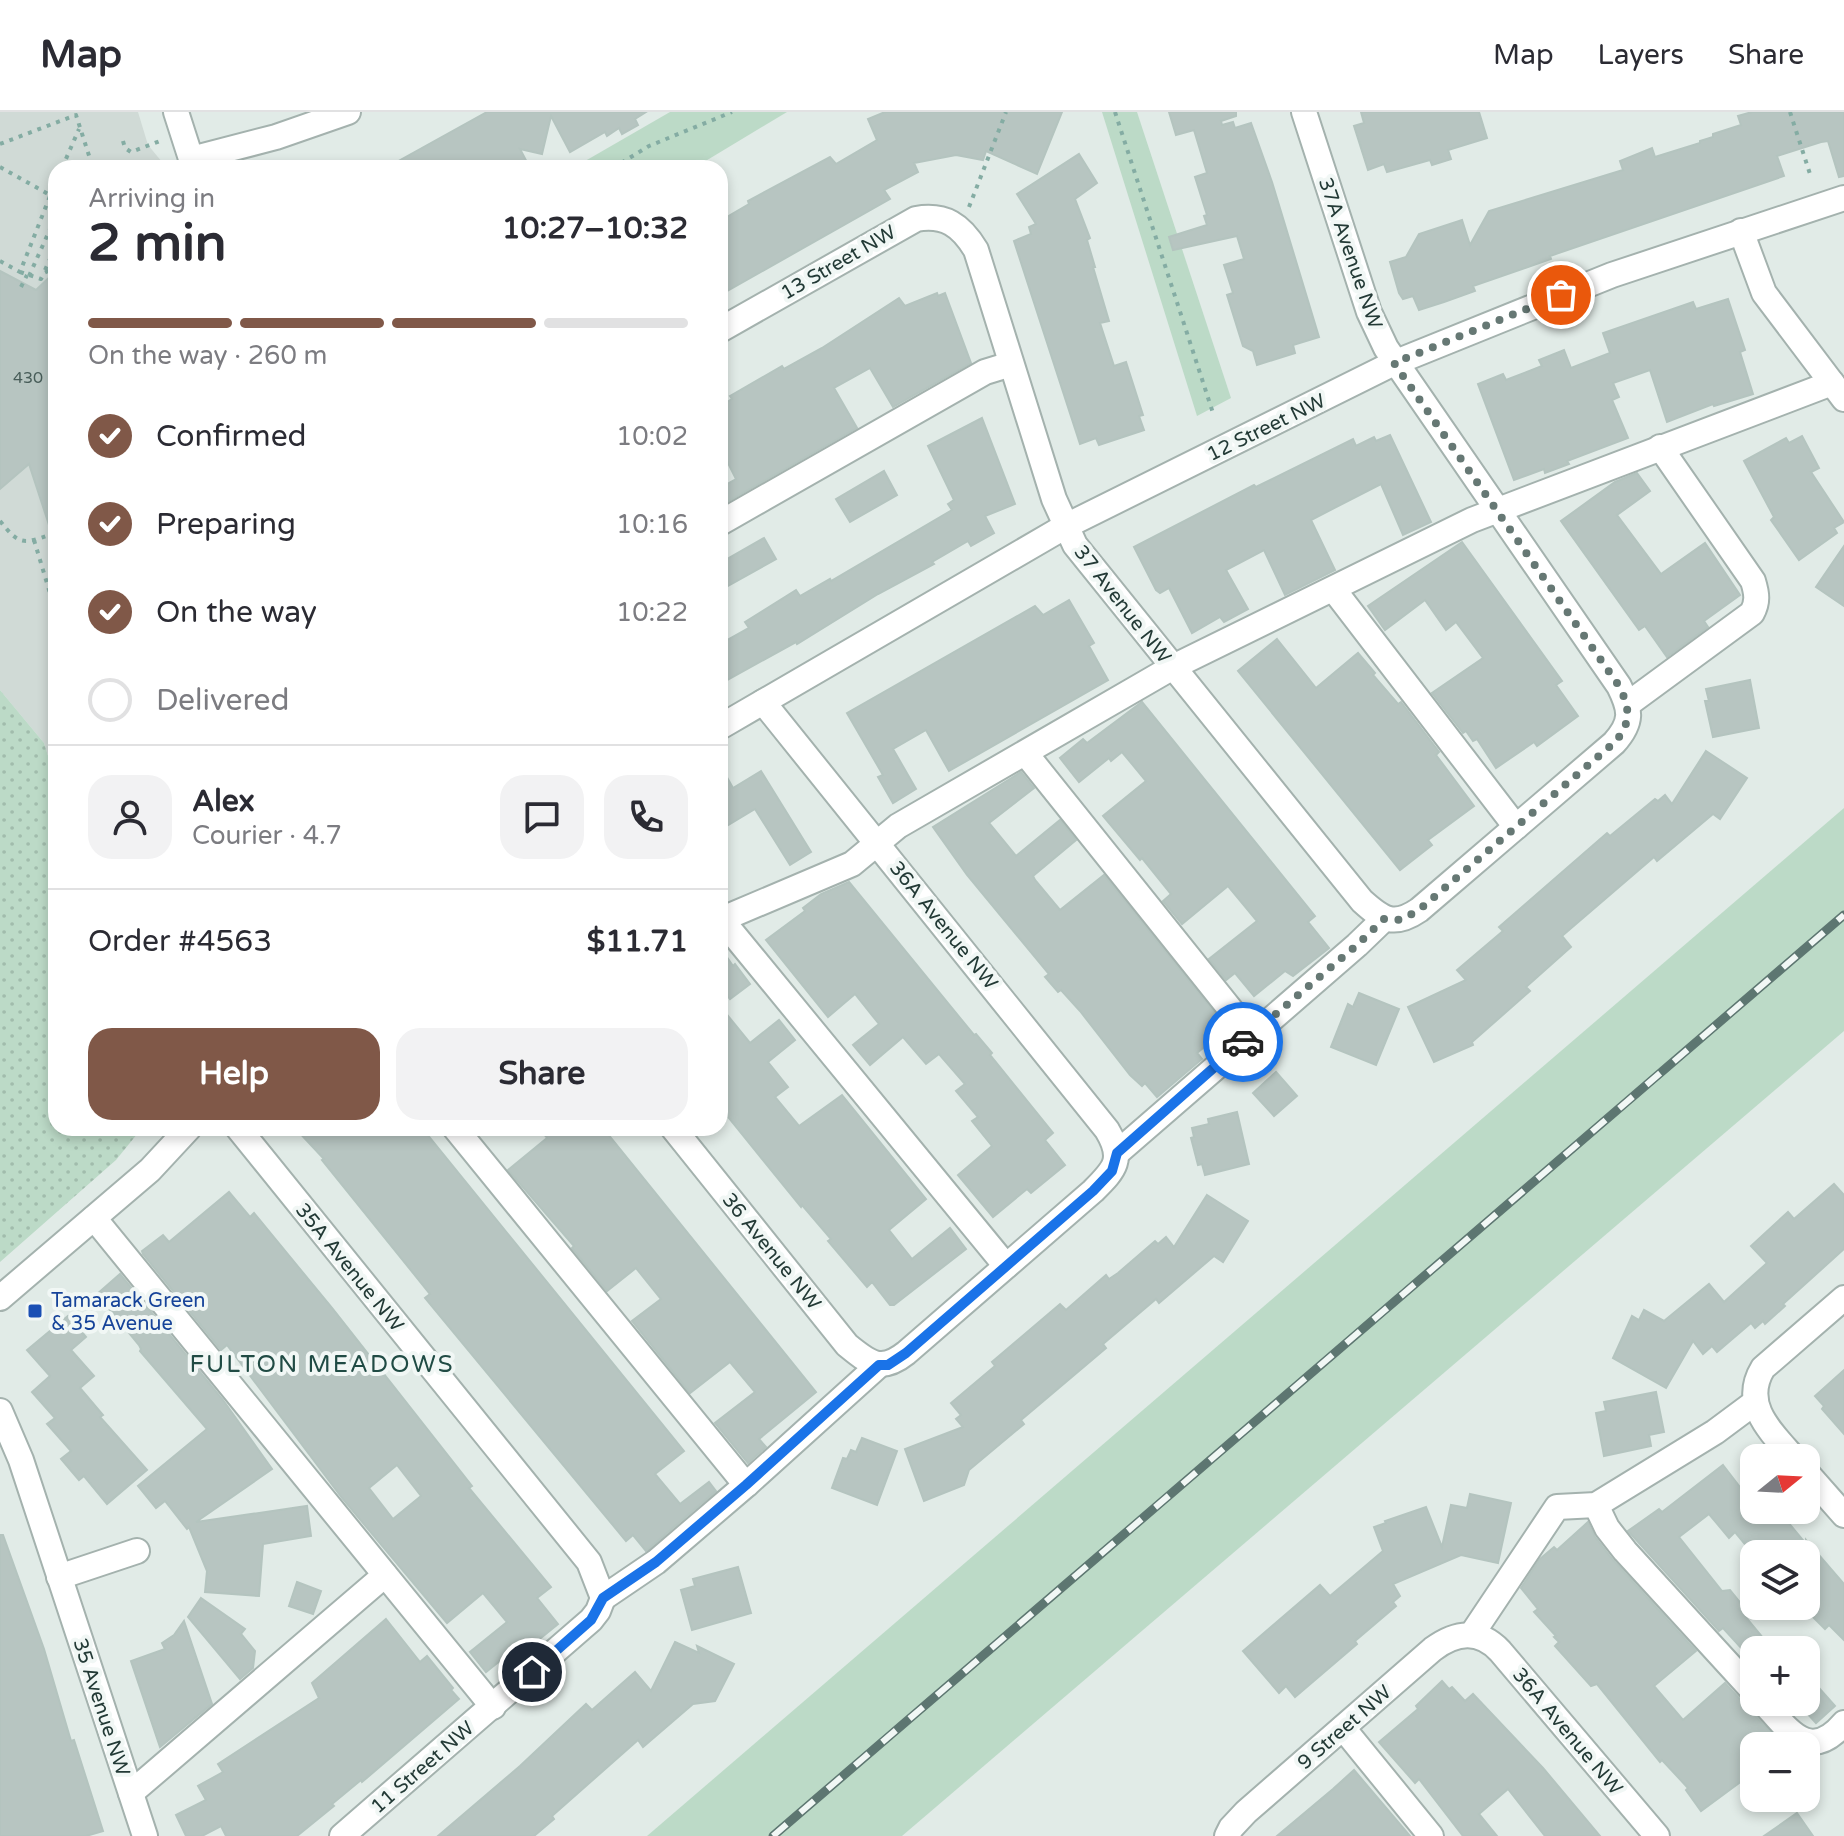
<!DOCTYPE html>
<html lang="en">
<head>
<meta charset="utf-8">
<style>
  :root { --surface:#fff; --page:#f2f2f3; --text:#2b2b33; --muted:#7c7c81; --line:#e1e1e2; --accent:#805848 }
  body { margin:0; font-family:"Varela Round",sans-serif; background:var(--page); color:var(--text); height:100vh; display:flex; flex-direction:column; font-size:30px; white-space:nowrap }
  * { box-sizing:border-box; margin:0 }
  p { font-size:26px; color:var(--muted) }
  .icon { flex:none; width:44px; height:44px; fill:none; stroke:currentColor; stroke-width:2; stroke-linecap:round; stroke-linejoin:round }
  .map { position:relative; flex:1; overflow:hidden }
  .drawer { position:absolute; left:48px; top:48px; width:680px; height:976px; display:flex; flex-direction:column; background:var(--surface); border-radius:24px; box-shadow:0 4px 12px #0003 }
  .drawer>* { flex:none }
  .needle { width:52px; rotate:72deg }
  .controls { position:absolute; left:1740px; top:1332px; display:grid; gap:16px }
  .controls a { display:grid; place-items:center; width:80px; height:80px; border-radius:16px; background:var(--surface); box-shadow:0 4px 12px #0003; font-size:40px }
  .pin { position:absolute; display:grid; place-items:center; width:68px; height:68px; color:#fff; margin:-34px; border:4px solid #fff; border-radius:50%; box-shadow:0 2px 8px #0007 }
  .courier { position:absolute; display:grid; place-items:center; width:80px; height:80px; margin:-40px; border:6px solid #1a73e8; border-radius:50%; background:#fff; color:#222; box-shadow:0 2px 10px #0007 }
  .summary em { font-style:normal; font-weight:700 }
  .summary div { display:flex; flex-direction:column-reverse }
  .summary { display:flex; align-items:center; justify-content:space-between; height:136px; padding:0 40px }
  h1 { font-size:52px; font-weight:700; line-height:60px }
  .bar { display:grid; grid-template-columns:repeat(4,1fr); gap:12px 8px; align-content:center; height:96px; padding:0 40px }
  .bar i { height:10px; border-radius:6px; background:var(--line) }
  .bar .active { background:var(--accent) }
  .bar p { grid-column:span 4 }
  .line { display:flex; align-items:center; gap:20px; padding:0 40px; border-top:2px solid var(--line) }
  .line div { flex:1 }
  .round { display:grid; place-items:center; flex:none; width:84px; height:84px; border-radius:24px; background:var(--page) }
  ol { padding:0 40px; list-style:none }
  li { display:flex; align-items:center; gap:24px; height:88px }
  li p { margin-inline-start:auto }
  li .icon { padding:8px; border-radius:50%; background:var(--accent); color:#fff; stroke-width:4 }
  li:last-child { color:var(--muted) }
  li i { width:44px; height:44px; border:4px solid var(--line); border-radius:50% }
  .primary-button { display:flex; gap:16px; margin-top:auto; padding:16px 40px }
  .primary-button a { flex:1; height:92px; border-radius:24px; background:var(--accent); color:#fff; font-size:32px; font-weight:700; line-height:92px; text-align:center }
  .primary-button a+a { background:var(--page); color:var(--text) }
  header { display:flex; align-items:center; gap:48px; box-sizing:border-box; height:112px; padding:0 40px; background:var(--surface); border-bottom:2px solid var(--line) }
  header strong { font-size:38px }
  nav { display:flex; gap:44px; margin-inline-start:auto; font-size:28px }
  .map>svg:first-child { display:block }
  .built { fill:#d0dad6 }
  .grass { fill:#bcdac7 }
  .park { fill:url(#park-dots) }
  .building { fill:#b7c5c1; stroke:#b4c4bf; stroke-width:2; fill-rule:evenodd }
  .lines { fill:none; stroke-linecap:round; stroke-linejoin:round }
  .minor-casing { stroke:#a4b2ae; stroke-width:28 }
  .path { stroke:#84aca3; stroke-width:4; stroke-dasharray:4 6; stroke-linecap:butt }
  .minor { stroke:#fff; stroke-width:24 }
  .rail-casing { stroke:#5d7671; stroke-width:9 }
  .rail { stroke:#f1f7f5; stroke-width:6; stroke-dasharray:18; stroke-linecap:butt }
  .done { stroke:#667874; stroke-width:8; stroke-dasharray:0 14.4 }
  .route { stroke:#1a73e8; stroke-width:10 }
  .transit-dot { fill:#1a4fb4; stroke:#f1f7f5; stroke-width:3 }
  .labels { text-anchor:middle; stroke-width:8; stroke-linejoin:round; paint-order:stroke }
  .number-label { font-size:16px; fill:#485d59 }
  .street-label { font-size:20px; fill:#233a36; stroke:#f1f7f5 }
  .transit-label { font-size:20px; fill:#164399; stroke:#f1f7f5; text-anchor:start }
  .quarter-label { font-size:24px; letter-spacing:2px; fill:#204b44; stroke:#f1f7f5 }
</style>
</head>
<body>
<header>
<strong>Map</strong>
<nav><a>Map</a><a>Layers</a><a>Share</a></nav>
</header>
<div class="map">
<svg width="1844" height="1724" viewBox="0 0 1844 1724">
  <defs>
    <pattern id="park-dots" width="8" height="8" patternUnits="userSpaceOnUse" patternTransform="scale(2)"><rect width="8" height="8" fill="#bcdac7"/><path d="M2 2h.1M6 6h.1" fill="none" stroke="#a1bcac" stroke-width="1.8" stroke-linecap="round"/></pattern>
  </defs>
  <rect width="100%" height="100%" fill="#e1ebe7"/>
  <path class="built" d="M0,0H138L148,33L167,56H56V669L44,631L0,578Z"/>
  <g class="grass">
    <path d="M670,0H787L694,56H573Z"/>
    <path d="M1102,0H1137L1231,286L1197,304Z"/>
    <path d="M1844,696V919L902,1724H647Z"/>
  </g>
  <path class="park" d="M0,578L44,631L56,669V1016H142L116,1048L0,1150Z"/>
  <g class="building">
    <path d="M487,0H646L635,7L638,13L622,22L619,16L607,24L605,20L570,40L551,4L542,42L520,37L530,56H386Z"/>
    <path d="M885,0H1062L1037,62L986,39L983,48L956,43L914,51L918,60L884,78L890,87L720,183V109L749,92L748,89L830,45L836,52L877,28L868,7Z"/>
    <path d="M1169,0H1236V4L1221,9L1222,13L1233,10L1235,16L1251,11L1272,70L1319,225L1293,233L1295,241L1257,253L1253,239L1243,234L1227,183L1233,181L1224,153L1244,147L1237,124L1173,138L1169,125L1207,113L1204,104L1207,103L1195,65L1207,61L1194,18L1176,23Z"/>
    <path d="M1361,0H1479L1487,26L1448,38L1451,47L1432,53L1430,48L1387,60L1384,52L1368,58L1354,14L1364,11Z"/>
    <path d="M1752,0H1844V64L1839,65L1828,29L1821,30L1777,44L1784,64L1550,144L1551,147L1473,174L1475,179L1444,190L1419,198L1413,184L1403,187L1399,181L1390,150L1406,145L1419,122L1462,108L1470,133L1489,99L1623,58L1620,49L1652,36L1655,45L1700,31V29L1713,25V22L1741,13L1738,4Z"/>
    <path d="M1079,42L1097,71L1075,87L1090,126L1087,128L1095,155H1093L1109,209L1100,211L1114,254L1126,250L1143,303L1139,304L1144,318L1099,333L1096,326L1080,332L1014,129L1031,122L1029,115L1036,112L1017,82Z"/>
    <path d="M0,159L36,178L56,159V421L52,422L29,352L0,377Z"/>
    <path d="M937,181L938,184L945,181L971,251L893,295L870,256L834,276L857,316L720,394V376L736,367L720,335V294L732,287L730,284L782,254L784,257L822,236L899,186L905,194Z"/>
    <path d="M1728,187L1745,238L1740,240L1753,282L1714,294L1713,292L1667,310L1650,258L1613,271L1619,285L1612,288L1628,326L1567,349L1569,352L1545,361L1544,357L1514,368L1478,272L1503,262L1506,268L1542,254L1539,248L1564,238L1571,256L1610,241L1603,221L1693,190L1696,197Z"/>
    <path d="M982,306L1015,392L985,404L994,421L971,434L968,429L932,450L934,452L878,482L797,532L796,530L720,572V532L749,516L745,510L796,478L800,484L830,467L831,469L952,398L948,392L954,388L928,334Z"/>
    <path d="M1390,323L1431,410L1403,423L1381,372L1311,408L1335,458L1285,483L1264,438L1226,458L1248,497L1224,510L1220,505L1192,521L1169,476L1160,481L1156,478L1134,435L1254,373L1256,375L1353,327L1356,334L1374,325L1376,329Z"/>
    <path d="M1802,324L1819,356L1811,360L1844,410L1834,416L1837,421L1799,448L1771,408L1774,405L1744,349L1786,326L1789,331Z"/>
    <path d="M884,359L897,383L850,410L836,387Z"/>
    <path d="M1637,361L1650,379L1617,403L1661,462L1705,431L1740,483L1704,509L1708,515L1667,545L1645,514L1639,518L1561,409L1615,370Z"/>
    <path d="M764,426L776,447L728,474L720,460V451Z"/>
    <path d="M1462,430L1562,569L1556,573L1578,604L1537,634L1534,630L1496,656L1477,627L1473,629L1466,619L1463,621L1432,581L1483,546L1456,510L1446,518L1425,488L1385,518L1368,494Z"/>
    <path d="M1844,434V494L1816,475Z"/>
    <path d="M1069,488L1094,531L1089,534L1108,568L949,659L926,618L893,637L916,677L893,691L878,665L883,663L847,601L1035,494L1043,503Z"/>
    <path d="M1277,527L1316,576L1358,541L1375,561L1373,563L1398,592L1401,590L1439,640L1436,643L1474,694L1428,728L1432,733L1400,758L1238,559Z"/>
    <path d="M1750,568L1759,616L1713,625L1705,589H1709L1706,577Z"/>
    <path d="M1142,590L1315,804L1308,810L1329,836L1293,864L1285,859L1254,884L1235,861L1226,868L1209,847L1257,809L1228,774L1182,812L1163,789L1171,782L1142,746L1140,748L1103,704L1146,669L1122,640L1111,649L1109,646L1079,670L1060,646L1083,627L1087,631Z"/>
    <path d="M1706,639L1747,666L1720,707L1713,702L1657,749L1654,745L1562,824L1571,835L1526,875L1530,879L1472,930L1473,933L1434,950L1408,895L1466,868L1457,858L1503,819L1499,815L1607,721L1610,724L1655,687L1658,689L1665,683L1672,692Z"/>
    <path d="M720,653L733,676L761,659L811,740L790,753L755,697L720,718Z"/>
    <path d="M1021,660L1034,676L989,711L1016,744L1060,708L1076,728L1033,764L1035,768L1060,798L1104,763L1227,916L1197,941L1202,947L1157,985L1145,971L1142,974L1130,963L1080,899L1061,878L1058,880L1045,865L1049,862L967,763L933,715Z"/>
    <path d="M849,770L974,923L976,922L992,941L990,943L1053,1021L1045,1028L1065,1053L1031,1081L1027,1077L993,1105L958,1063L992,1034L972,1009L978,1005L956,979L965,972L939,942L926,952L903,925L870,953L853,933L879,912L855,882L828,905L766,828L805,799L803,796L821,782Z"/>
    <path d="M720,835L733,854L735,852L750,872L730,887L720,874Z"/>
    <path d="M1359,881L1399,897L1376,953L1331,935L1348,892L1353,895Z"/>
    <path d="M720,894L750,931L779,908L795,928L768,950L788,975L775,985L799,1014L842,983L926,1087L889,1118L912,1147L950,1116L966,1137L894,1193H890L872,1170L867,1175L828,1129L831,1127L802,1093L801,1095L720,995Z"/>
    <path d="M1276,960L1297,984L1274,1004L1253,981Z"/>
    <path d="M1237,1000L1249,1052L1205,1063L1202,1052L1198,1053L1191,1026L1194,1025L1192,1016L1209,1012L1208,1007Z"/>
    <path d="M295,1016H422L684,1339L655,1362L680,1392L709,1370L716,1379L646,1439L633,1423L626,1429L425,1186L430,1182L322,1048L324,1047Z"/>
    <path d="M539,1016H603L816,1280L759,1327L766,1335L748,1351L715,1311L755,1280L730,1250L690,1281L632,1209L661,1187L636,1156L607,1179L572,1136L574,1134L508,1058L547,1026Z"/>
    <path d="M1834,1072L1844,1083V1137L1783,1192L1785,1194L1765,1212L1763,1209L1755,1216L1751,1211L1717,1240L1712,1234L1703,1242L1693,1229L1666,1276L1613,1246L1632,1204L1639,1208L1644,1198L1664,1209L1709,1172L1724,1190L1767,1151L1751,1134L1788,1100L1794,1107Z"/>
    <path d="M229,1080L250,1105L254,1101L332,1196L472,1374L469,1376L551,1475L537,1486L558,1512L516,1546L511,1540L486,1560L470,1540L507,1510L483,1481L447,1511L342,1386L227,1233L221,1238L143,1142L142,1139L163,1123L169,1130ZM397,1353L421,1384L393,1407L369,1376Z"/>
    <path d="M1207,1083L1248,1109L1223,1150L1214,1144L1159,1191L1156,1187L1103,1232L1106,1236L1021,1308L1024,1312L969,1358L964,1373L924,1389L905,1337L963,1315L956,1307L961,1303L951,1291L995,1254L992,1250L1060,1192L1066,1198L1106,1163L1109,1167L1118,1161L1155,1129L1158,1132L1166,1125L1174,1135Z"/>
    <path d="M120,1162L223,1288L272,1357L196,1410L307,1394L311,1424L263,1432L259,1484L205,1480L207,1459L189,1415L187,1417L165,1389L156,1396L138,1374L207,1317L140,1239L141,1237L139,1233L97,1182Z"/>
    <path d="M68,1204L86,1225L71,1238L94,1264L80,1276L103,1303L100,1305L147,1358L107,1392L84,1364L79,1368L61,1347L71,1339L47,1312L55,1306L32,1280L50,1264L27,1238Z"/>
    <path d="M1844,1258V1322L1822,1297L1824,1294L1815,1284Z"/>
    <path d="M1656,1280L1664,1320L1649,1323L1651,1334L1604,1344L1596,1301L1606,1299L1604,1290Z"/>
    <path d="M862,1326L897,1339L877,1393L832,1376L843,1346L847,1347L851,1338L856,1340Z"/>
    <path d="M1723,1353L1743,1379L1754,1369V1398H1778L1806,1432V1428L1844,1472V1528L1829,1513L1825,1517L1806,1498V1442H1753L1735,1420L1729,1426L1709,1402L1679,1425L1722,1479L1730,1478L1743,1494L1739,1497L1773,1538H1743L1723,1516L1719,1519L1628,1419L1659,1397L1662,1400Z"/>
    <path d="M1470,1382L1511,1391L1498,1451L1461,1443L1393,1472L1400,1484L1393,1490L1396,1494L1355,1529L1357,1532L1295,1585L1286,1574L1279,1581L1243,1539L1320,1473L1330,1484L1383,1439L1374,1415L1386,1411L1385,1409L1426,1395L1442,1435L1451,1393L1467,1396Z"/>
    <path d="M1588,1410L1595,1425L1613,1448L1696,1539L1654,1574L1683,1608L1725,1571L1783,1634H1754V1660L1701,1699L1686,1678L1688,1676L1662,1648L1660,1650L1597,1572L1591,1574L1555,1534L1559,1530L1554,1525L1556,1524L1534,1500L1538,1497L1521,1476L1540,1447L1554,1435L1557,1438Z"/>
    <path d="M0,1423H3L44,1537L71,1629L74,1628L103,1719L86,1724H0Z"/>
    <path d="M738,1455L751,1501L692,1518L681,1478L695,1474L693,1467Z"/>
    <path d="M297,1470L321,1479L313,1502L289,1494Z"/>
    <path d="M201,1486L245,1517L241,1522L255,1539L253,1556L240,1567L188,1505Z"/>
    <path d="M386,1507L420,1550L427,1544L453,1576L451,1578L459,1587L362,1670L361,1668L332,1692L334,1694L297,1724H226L221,1714L202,1724H186L176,1703L206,1688L198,1674L223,1660L218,1652L319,1586L312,1571Z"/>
    <path d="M184,1509L212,1592L160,1635L131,1549L165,1537L162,1531L174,1523Z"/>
    <path d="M675,1530L699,1541L697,1534L734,1552L715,1589L693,1592L643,1635L638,1628L552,1704L554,1707L534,1724H438L520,1654L586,1592L592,1598L635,1560L651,1579Z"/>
    <path d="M1442,1569L1449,1577L1452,1575L1465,1589L1473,1582L1543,1656L1600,1724H1545L1508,1677L1479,1702L1497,1724H1463L1419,1667L1415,1671L1379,1630L1418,1597L1416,1594Z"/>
    <path d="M1819,1576L1835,1594L1816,1611L1806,1600V1588Z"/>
    <path d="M1354,1658L1410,1724H1277L1333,1677Z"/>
    <path d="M1797,1701L1813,1724H1764Z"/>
  </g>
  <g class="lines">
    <g class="minor-casing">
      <g id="minor">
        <path d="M176,0L194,56"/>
        <path d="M191,47L276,25L348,0"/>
        <path d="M1741,119L1764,181L1844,287"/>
        <path d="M720,218L916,107C945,102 961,113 976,138L1054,387L1075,433L1362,789C1383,808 1394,815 1419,798L1614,631C1633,610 1631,598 1619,574L1386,236L1369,200L1304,0"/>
        <path d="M720,411L985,260L1011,252"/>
        <path d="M1334,478L1516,715"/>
        <path d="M1628,592L1752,501C1758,490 1757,482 1753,469L1660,335"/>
        <path d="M720,615L1066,414L1394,251L1612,163L1844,86"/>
        <path d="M1026,642L1251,923"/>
        <path d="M721,807L1006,1154"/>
        <path d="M720,808L852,752L898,714L1173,555L1472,408L1832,271"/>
        <path d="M238,1016L589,1450L603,1486"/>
        <path d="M455,1016L746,1373"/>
        <path d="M673,1016L847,1233C869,1251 881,1261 906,1241L1093,1079C1114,1058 1125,1048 1107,1018L763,590"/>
        <path d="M1117,1041L1357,833L1384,807"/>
        <path d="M94,1106L493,1595"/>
        <path d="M0,1186L150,1058L189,1016"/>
        <path d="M0,1299L21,1348L145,1724"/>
        <path d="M1794,1346C1770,1319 1741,1292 1763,1256L1844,1186"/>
        <path d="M1806,1360L1844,1403"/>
        <path d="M1596,1393L1607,1416L1625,1439L1754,1580"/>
        <path d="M59,1465L137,1439"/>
        <path d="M603,1486L656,1450L746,1373L879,1253"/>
        <path d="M1472,1522L1557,1395L1596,1393L1715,1320L1754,1291"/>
        <path d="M1763,1590C1788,1617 1809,1652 1844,1611"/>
        <path d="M1343,1616L1431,1724"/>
        <path d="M131,1681L385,1463"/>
        <path d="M342,1724L591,1508L598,1499L603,1486"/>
        <path d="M1227,1724L1231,1716L1246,1700L1433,1537C1456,1520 1479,1517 1500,1539L1657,1724"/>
      </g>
    </g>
    <g class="path">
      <path d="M1115,0L1213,301"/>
      <path d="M1790,0L1810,62"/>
      <path d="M123,29L125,36L131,40L160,29"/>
      <path d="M0,32L76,3L93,56"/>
      <path d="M0,55L50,83"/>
      <path d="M62,56L79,17"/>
      <path d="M613,56L649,34L732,0"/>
      <path d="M969,95L1006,0"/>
      <path d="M0,149L20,160L56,69"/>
      <path d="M45,158L56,134"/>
      <path d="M20,160L41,167L44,161L56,155"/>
      <path d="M29,164L56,104"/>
      <path d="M21,175L27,163"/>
      <path d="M0,409C20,434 23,432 52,422"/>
      <path d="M34,428L56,501"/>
    </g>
    <use href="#minor" class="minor"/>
    <g class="rail-casing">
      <path id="rail" d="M773,1724L1844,803"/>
    </g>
    <use href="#rail" class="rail"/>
  </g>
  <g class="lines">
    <path class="done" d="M1243,930L1357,833L1384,807L1401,808L1419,798L1614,631C1632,611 1630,596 1619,574L1394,251L1561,183"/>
    <path class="route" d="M532,1560L591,1508L603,1486L656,1450L746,1373L879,1253H888L906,1241L1093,1079L1112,1059L1117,1041L1243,930"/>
  </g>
  <rect class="transit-dot" x="27" y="1191" width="16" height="16" rx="4"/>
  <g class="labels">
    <g class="number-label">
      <text x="28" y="271">430</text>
    </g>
    <g class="street-label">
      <text transform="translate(1351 141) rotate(71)" y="7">37A Avenue NW</text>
      <text transform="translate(838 150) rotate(-30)" y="7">13 Street NW</text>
      <text transform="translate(1266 315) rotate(-26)" y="7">12 Street NW</text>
      <text transform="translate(1123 492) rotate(52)" y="7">37 Avenue NW</text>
      <text transform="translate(944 813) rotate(51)" y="7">36A Avenue NW</text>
      <text transform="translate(772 1139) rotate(51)" y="7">36 Avenue NW</text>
      <text transform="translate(350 1155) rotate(51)" y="7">35A Avenue NW</text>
      <text transform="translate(102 1595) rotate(72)" y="7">35 Avenue NW</text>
      <text transform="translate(1344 1615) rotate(-41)" y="7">9 Street NW</text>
      <text transform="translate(1568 1619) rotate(50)" y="7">36A Avenue NW</text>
      <text transform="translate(422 1655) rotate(-41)" y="7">11 Street NW</text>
    </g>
    <g class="transit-label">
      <text x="51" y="1195">Tamarack Green<tspan x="51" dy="23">&amp; 35 Avenue</tspan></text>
    </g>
    <g class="quarter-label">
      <text x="322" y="1260">FULTON MEADOWS</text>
    </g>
  </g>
</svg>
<div class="controls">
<a><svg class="needle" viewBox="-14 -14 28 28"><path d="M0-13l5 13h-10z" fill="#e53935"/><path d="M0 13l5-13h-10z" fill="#7c7c81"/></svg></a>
<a><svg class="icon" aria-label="layers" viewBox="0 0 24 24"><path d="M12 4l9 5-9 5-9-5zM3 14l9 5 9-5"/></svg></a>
<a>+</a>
<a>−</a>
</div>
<div class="pin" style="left:1561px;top:183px;background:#ea580c"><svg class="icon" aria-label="bag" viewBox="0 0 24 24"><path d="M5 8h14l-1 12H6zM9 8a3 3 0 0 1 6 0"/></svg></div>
<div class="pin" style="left:532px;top:1560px;background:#1f2937"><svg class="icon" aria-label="home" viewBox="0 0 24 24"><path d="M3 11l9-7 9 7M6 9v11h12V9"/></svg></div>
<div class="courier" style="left:1243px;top:930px"><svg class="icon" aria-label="car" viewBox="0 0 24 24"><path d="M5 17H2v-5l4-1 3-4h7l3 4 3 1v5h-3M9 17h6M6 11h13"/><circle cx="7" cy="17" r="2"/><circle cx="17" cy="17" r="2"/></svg></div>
<section class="drawer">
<div class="summary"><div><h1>2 min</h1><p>Arriving in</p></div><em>10:27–10:32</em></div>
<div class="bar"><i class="active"></i><i class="active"></i><i class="active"></i><i></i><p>On the way · 260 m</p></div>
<ol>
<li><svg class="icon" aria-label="check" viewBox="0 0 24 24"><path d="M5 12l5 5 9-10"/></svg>Confirmed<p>10:02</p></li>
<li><svg class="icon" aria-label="check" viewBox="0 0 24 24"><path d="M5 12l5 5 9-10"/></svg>Preparing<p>10:16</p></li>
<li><svg class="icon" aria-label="check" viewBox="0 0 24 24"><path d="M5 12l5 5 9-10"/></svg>On the way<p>10:22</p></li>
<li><i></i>Delivered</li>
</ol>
<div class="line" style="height:144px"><a class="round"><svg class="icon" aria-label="person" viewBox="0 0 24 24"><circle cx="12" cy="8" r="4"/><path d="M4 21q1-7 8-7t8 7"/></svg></a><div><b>Alex</b><p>Courier · 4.7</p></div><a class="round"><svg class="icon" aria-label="chat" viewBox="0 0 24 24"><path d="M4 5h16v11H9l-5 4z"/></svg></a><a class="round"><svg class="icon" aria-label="phone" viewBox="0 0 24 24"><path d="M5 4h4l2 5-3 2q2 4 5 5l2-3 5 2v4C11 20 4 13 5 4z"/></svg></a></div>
<div class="line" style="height:104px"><div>Order #4563</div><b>$11.71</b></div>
<div class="primary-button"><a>Help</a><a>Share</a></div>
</section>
</div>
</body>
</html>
